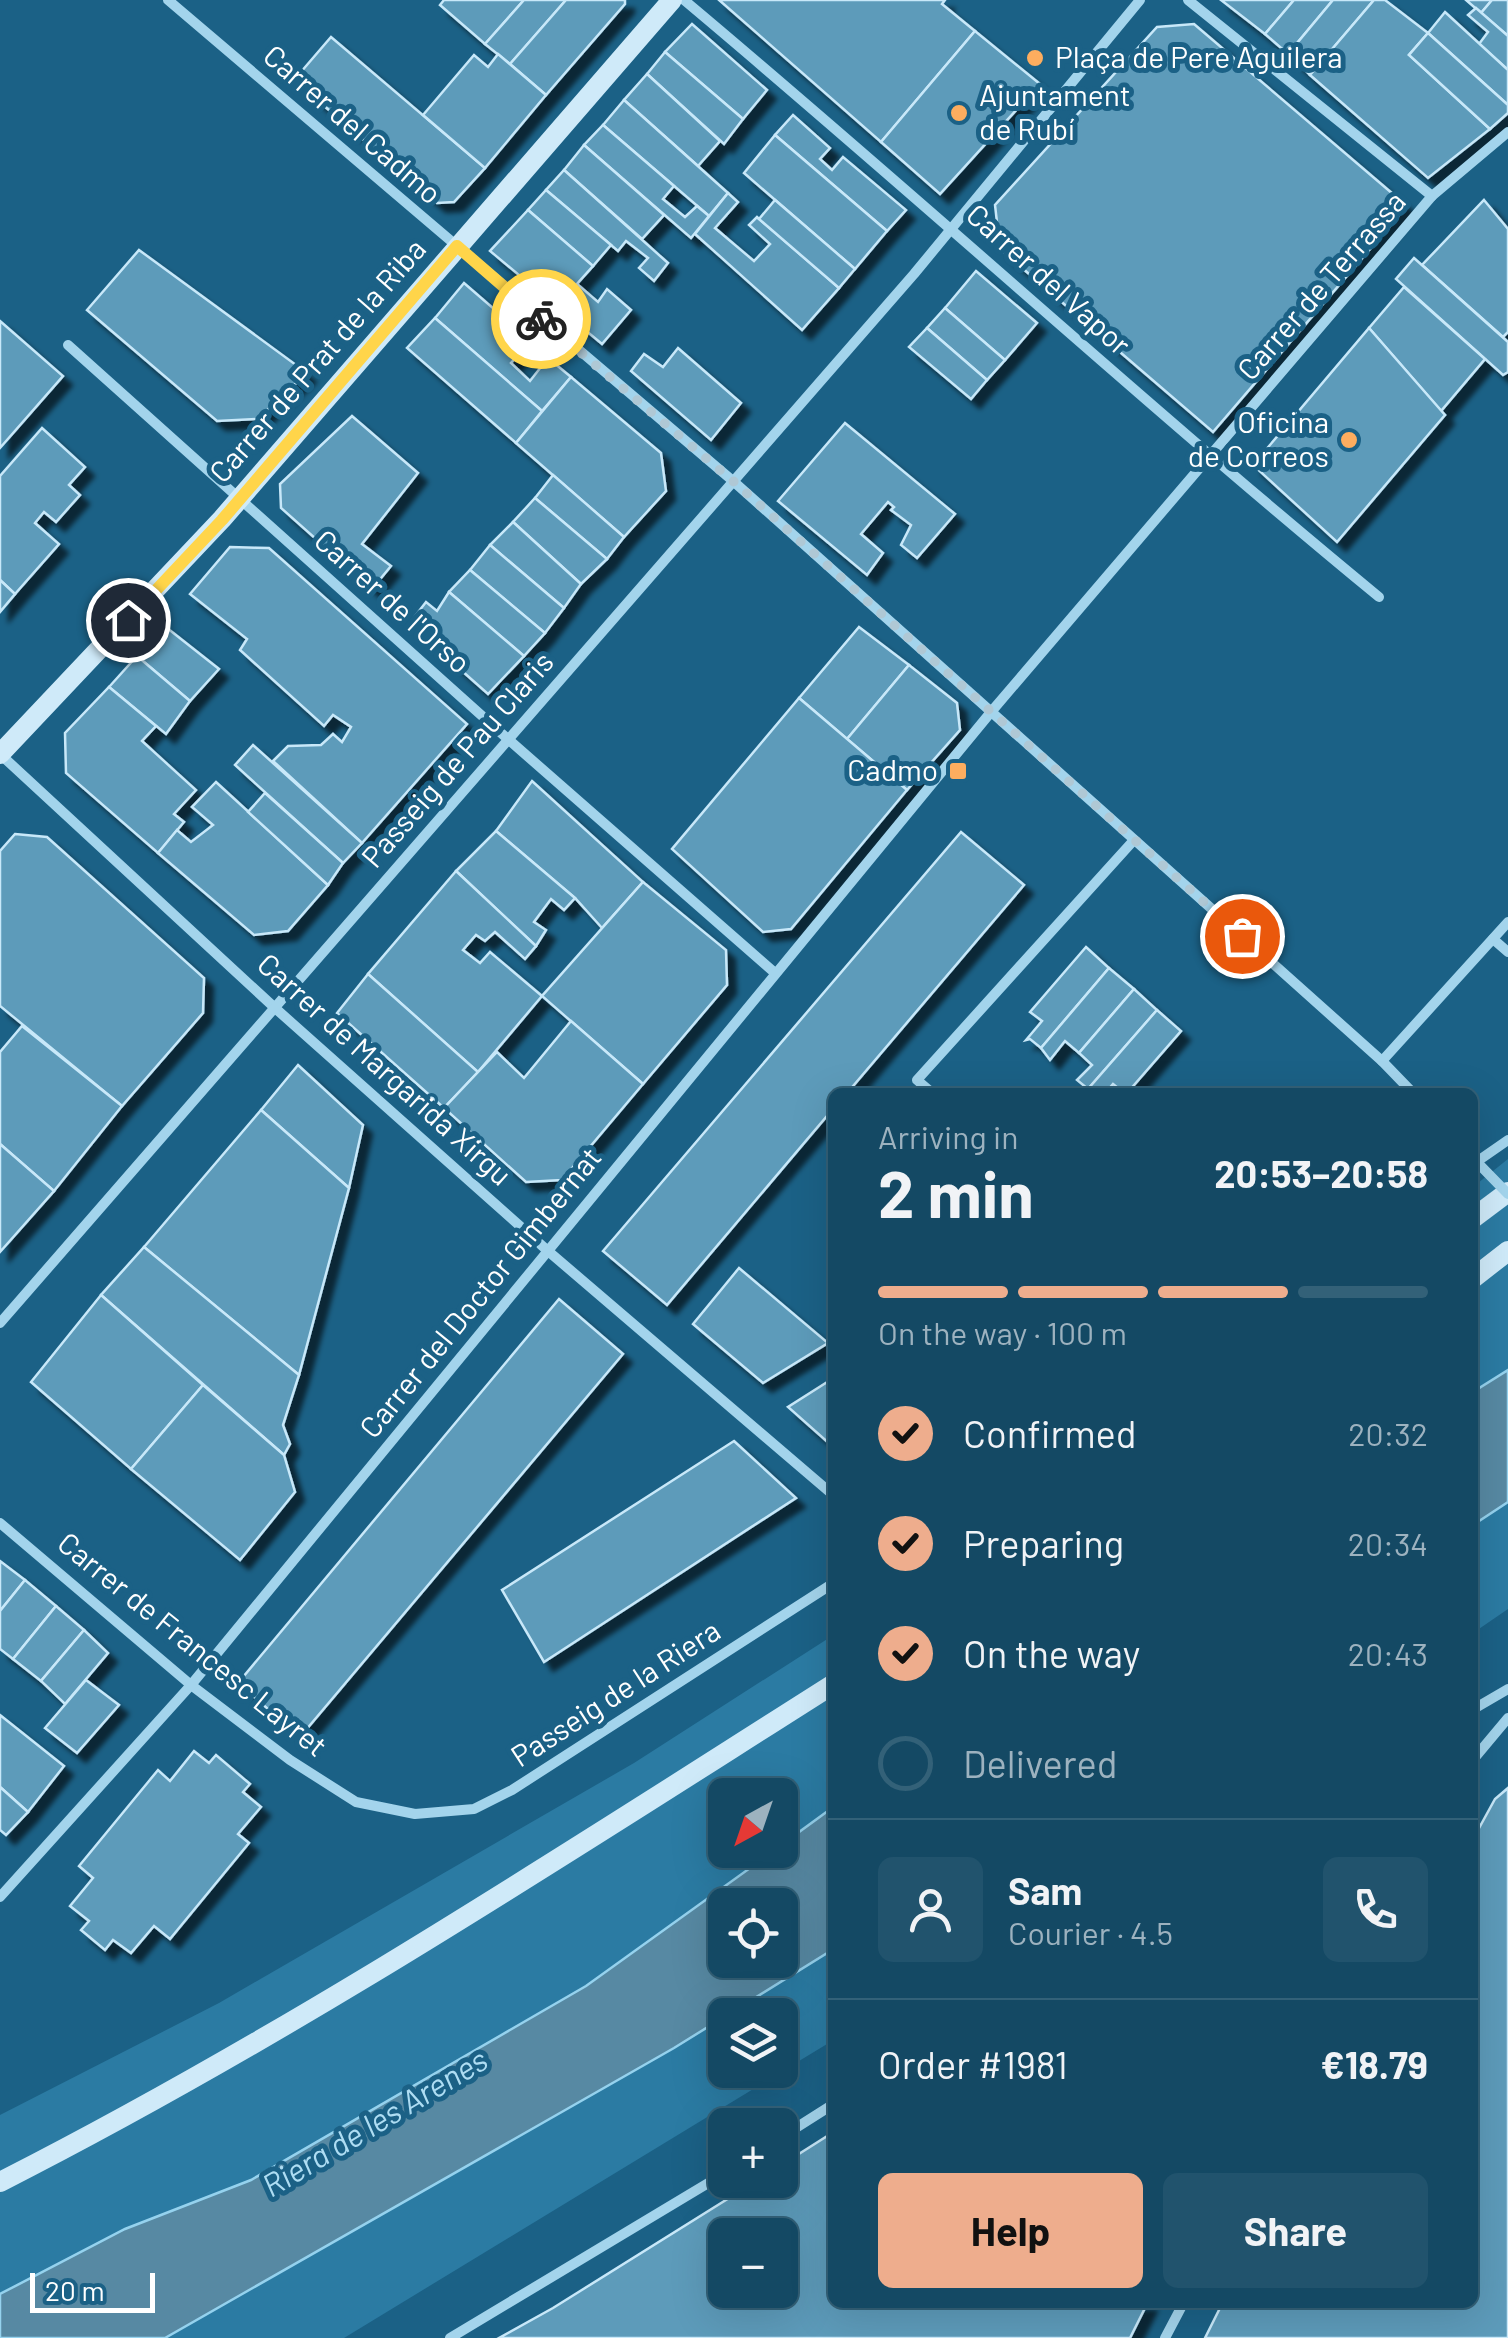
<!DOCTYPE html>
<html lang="en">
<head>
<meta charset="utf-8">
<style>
  :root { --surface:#144964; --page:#21536d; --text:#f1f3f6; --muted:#9db2bf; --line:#336178; --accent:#eead8d }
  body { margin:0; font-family:Barlow,sans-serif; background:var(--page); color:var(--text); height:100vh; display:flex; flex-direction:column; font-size:38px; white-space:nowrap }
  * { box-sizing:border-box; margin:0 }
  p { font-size:32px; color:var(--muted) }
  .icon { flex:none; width:55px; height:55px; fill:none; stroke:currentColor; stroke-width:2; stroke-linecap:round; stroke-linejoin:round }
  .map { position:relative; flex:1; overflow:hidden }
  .side { position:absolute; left:828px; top:1088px; width:650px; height:1220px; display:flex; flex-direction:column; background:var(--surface); border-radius:15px; box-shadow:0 10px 40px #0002,0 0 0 2px var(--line) }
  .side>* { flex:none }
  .needle { width:65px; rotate:220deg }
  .fabs { position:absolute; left:708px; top:1778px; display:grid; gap:20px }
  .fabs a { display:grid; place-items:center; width:90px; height:90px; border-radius:15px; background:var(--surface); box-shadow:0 10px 40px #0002,0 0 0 2px var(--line); font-size:50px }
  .scale { position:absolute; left:30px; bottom:25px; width:125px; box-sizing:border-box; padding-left:10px; border:5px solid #fff; border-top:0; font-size:28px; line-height:35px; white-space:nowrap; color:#fff; -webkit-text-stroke:8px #1b6186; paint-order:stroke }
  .pin { position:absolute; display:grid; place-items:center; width:85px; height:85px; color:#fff; margin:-42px; border:5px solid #fff; border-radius:50%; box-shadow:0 2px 10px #0007 }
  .courier { position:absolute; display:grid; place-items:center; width:100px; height:100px; margin:-50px; border:8px solid #ffd54a; border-radius:50%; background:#fff; color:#222; box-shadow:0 2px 12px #0007 }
  .headline em { font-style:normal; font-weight:700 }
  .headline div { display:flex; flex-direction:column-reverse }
  .headline { display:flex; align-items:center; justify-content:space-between; height:170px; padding:0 50px }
  h1 { font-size:65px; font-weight:700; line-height:75px }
  .bar { display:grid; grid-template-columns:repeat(4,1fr); gap:15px 10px; align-content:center; height:120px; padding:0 50px }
  .bar i { height:12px; border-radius:8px; background:var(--line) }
  .bar .selected { background:var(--accent) }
  .bar p { grid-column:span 4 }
  .line { display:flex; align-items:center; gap:25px; padding:0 50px; border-top:2px solid var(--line) }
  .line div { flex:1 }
  .round { display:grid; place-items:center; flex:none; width:105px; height:105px; border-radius:15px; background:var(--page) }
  ol { padding:0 50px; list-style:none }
  li { display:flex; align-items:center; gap:30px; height:110px }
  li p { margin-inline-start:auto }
  li .icon { padding:10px; border-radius:50%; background:var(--accent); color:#111; stroke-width:4 }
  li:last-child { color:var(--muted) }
  li i { width:55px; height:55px; border:5px solid var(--line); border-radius:50% }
  .button { display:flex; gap:20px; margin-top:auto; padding:20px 50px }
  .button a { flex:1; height:115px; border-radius:15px; background:var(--accent); color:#111; font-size:40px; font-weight:700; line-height:115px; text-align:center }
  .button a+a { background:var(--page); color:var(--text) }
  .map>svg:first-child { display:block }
  .green { fill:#2b7ba3 }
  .water { fill:#5789a3; stroke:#95d2ee; stroke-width:2.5; fill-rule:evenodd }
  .building { fill:#5d9bba; stroke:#c8e8f9; stroke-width:2.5; fill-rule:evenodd; filter:url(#shadow) }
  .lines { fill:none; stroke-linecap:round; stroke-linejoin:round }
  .street { stroke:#a3d4ec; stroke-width:10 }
  .secondary { stroke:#cfeaf9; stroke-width:20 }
  .street-bridge { stroke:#a3d4ec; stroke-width:10 }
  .done { stroke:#afc8d5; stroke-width:10; stroke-dasharray:0 18 }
  .route { stroke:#ffd54a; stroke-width:12 }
  .poi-dot { fill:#fdad5f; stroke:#1b6186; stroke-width:4 }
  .labels { text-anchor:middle; stroke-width:10; stroke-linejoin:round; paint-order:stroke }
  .poi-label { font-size:30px; fill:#fff; stroke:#1b6186; text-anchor:start }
  .street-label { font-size:30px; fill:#fff; stroke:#1b6186 }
  .water-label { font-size:32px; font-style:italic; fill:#aeddf3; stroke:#1b6186 }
</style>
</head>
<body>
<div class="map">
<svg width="1508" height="2338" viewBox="0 0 1508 2338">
  <defs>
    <filter id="shadow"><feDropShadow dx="9" dy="9" stdDeviation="2.5" flood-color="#0009"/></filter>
  </defs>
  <rect width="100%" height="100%" fill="#1b6186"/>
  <g class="green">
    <path d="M1508,1159V1370L1473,1392V1187Z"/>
    <path d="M1508,1502V1609L1473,1633V1525Z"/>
    <path d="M832,1636V1808L780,1846V1795H725V1850H775L586,1986L251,2180L125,2229L0,2294V2115L219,2003L634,1763Z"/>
    <path d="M832,1950V2041L344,2338H165L725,2016V2070H780V2015H727Z"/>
  </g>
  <g class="water">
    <path d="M1508,1370V1502L1473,1525V1392Z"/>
    <path d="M832,1808V1950L674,2048L165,2338H0V2294L125,2229L251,2180L586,1986L775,1850H780V1846ZM725,1905H780V1960H725Z"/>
  </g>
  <g class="building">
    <path d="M444,0H524L485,44L440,5Z"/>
    <path d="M524,0H566L510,64L485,44Z"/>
    <path d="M566,0H625V4L546,95L510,64Z"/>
    <path d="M719,0H945L942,4L975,31L881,142Z"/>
    <path d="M1221,0H1294L1265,34Z"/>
    <path d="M1294,0H1333L1288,54L1265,34Z"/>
    <path d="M1333,0H1374L1310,75L1288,54Z"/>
    <path d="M1374,0H1385L1428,33L1409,55L1490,129L1428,178L1310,75Z"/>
    <path d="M1466,0H1492L1481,13Z"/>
    <path d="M1492,0H1508V36L1481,13Z"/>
    <path d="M1476,8L1508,36V70L1479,44L1488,32L1468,15Z"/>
    <path d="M1445,12L1508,70V105L1428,33Z"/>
    <path d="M692,24L767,90L743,119L665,52Z"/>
    <path d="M1194,24L1407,206L1213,432L1000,249L995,205L1157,27Z"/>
    <path d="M975,31L1040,84L940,194L881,142Z"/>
    <path d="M1428,33L1508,105V113L1490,129L1409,55Z"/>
    <path d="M331,37L485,168L454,202L437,203L294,80Z"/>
    <path d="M665,52L743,119L724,144L647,74Z"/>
    <path d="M498,54L546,95L485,168L423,115L474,55L488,67Z"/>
    <path d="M647,74L720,141L698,166L624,100Z"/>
    <path d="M624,100L728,193L709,216L603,125Z"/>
    <path d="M793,115L830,148L820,159L832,170L843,157L906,210L887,231L775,135Z"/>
    <path d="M603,125L674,186L663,199L685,217L697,206L709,216L691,238L584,145Z"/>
    <path d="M775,135L887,231L855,269L744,173Z"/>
    <path d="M584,145L664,215L642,239L564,170Z"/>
    <path d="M564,170L668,263L654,281L639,268L648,258L626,241L618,251L546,190Z"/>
    <path d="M546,190L611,245L593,266L528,210Z"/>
    <path d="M728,193L738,202L715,228L754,261L770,244L749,225L757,217L839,288L802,330L695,234Z"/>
    <path d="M775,200L855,269L839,288L759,219Z"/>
    <path d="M1484,200L1508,229V332L1503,337L1422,265Z"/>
    <path d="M528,210L593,266L577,284L598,302L607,289L631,310L602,344L490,251Z"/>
    <path d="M139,250L307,373L258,419L217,421L87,310Z"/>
    <path d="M1414,258L1508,342V372L1503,375L1396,279Z"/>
    <path d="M976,271L1037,323L1005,360L945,308Z"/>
    <path d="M464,283L531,341L511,363L530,381L548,358L571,377L542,411L435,318Z"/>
    <path d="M1404,287L1485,359L1441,411L1369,328Z"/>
    <path d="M945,308L1005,360L987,380L927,328Z"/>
    <path d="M435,318L542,411L516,443L407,348Z"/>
    <path d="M0,321L63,376L0,448Z"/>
    <path d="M927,328L987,380L971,399L909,347Z"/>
    <path d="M1369,328L1445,415L1337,542L1253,465Z"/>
    <path d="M678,348L741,403L711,440L631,371L644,354L663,367Z"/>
    <path d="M571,377L661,453L666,491L624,537L516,443Z"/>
    <path d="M352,416L418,473L362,544L391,566L372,589L281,508L280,484Z"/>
    <path d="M845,423L955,514L917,558L901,545L911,525L891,510L894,507L888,502L861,534L883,553L867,575L778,501Z"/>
    <path d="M42,428L85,467L69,485L80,495L56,522L44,512L35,523L59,544L15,594L0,580V476Z"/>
    <path d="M553,475L624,537L607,559L535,498Z"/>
    <path d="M535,498L607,559L581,584L513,522Z"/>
    <path d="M513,522L581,584L564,608L490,545Z"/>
    <path d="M490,545L564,608L545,633L470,570Z"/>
    <path d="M230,547L269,548L467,724L362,843L273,761L288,746L321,745L333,734L342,742L351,727L333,715L324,726L240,650L247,639L190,594Z"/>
    <path d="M470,570L545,633L524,656L449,592Z"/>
    <path d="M0,580L15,594L0,612Z"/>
    <path d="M449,592L524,656L488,694L409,624L426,602L437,611Z"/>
    <path d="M162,624L219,669L190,701L137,656Z"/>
    <path d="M859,627L909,665L847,739L799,698Z"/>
    <path d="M137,656L190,701L166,734L109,687Z"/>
    <path d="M909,665L957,703L960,730L907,790L847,739Z"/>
    <path d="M109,687L156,726L142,741L196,790L174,814L184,822L158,853L66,773L65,733Z"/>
    <path d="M799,698L907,790L791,929L763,932L672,849Z"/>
    <path d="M253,745L362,843L343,863L235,765Z"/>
    <path d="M532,781L643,882L602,928L575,898L496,831Z"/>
    <path d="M216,782L328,885L288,931L254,935L158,853L177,830L191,842L213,825L192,807Z"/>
    <path d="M265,793L343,863L328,885L248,812Z"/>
    <path d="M496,831L575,898L564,910L551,899L534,922L546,930L536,946L456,871Z"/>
    <path d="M961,832L1024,885L848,1092H832V1110L667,1305L603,1251Z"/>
    <path d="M15,834L47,837L204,978L203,1013L122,1106L0,1006V851Z"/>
    <path d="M456,871L536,946L525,959L495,932L485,941L476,935L463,950L480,963L490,952L542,996L478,1072L368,974Z"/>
    <path d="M643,882L726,950L727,985L643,1084L542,996Z"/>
    <path d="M1086,947L1109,968L1041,1048L1030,1039L1026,1040L1042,1021L1030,1012Z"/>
    <path d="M1109,968L1134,989L1079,1053L1065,1041L1050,1060L1041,1048Z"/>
    <path d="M368,974L478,1072L444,1108L337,1013Z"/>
    <path d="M1134,989L1157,1010L1088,1089L1077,1080L1092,1065L1079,1053Z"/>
    <path d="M1157,1010L1181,1031L1128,1092H1123L1113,1084L1106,1092H1091L1088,1089Z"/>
    <path d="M571,1021L643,1084L562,1180L526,1182L444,1108L497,1052L524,1078Z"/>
    <path d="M22,1026L122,1106L54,1191L0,1144V1052Z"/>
    <path d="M298,1065L363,1125L349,1188L261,1110Z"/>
    <path d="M261,1110L349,1188L299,1375L144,1247Z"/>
    <path d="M0,1144L54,1191L0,1252Z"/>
    <path d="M144,1247L299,1375L283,1425L290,1444L284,1455L101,1295Z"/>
    <path d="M739,1268L828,1343L763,1383L693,1324Z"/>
    <path d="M101,1295L203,1385L131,1469L31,1382Z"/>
    <path d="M559,1299L623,1354L300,1737L238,1683Z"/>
    <path d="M832,1379V1446L788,1407Z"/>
    <path d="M203,1385L284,1455L295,1492L240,1560L131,1469Z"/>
    <path d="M734,1441L796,1498L544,1662L502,1590Z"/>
    <path d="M0,1561L25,1580L0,1611Z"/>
    <path d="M25,1580L56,1606L13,1659L0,1649V1611Z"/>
    <path d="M56,1606L84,1630L41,1681L13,1659Z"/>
    <path d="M84,1630L108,1653L65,1704L41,1681Z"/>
    <path d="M86,1680L119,1705L77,1753L45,1728Z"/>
    <path d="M0,1715L64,1766L28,1812L0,1787Z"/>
    <path d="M194,1751L209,1763L216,1755L250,1784L243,1792L261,1807L238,1834L249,1843L170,1939L154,1926L131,1953L113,1940L105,1950L81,1930L89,1921L70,1906L93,1878L79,1866L158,1770L170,1781Z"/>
    <path d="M0,1787L28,1812L6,1835L0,1830Z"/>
    <path d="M1508,1788V2338H1205L1223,2302H1472V1841L1495,1799Z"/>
    <path d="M832,2133V2302H1148L1130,2338H499L553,2308L758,2180H780V2166ZM725,2235H780V2290H725Z"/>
  </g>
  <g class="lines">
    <g class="street">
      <path d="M168,0L733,481L1382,1061L1412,1092"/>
      <path d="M684,0C918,196 1143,403 1379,597"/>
      <path d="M1188,0L1432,196"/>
      <path d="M68,345L509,740L775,973"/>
      <path d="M0,754L275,1008L548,1251L832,1494"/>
      <path d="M1493,939L1508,952"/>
      <path d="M1382,1061L1508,922"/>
      <path d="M931,1092L917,1080L1134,840"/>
      <path d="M1472,1165L1508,1140"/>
      <path d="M0,1323L914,274L1140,0"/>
      <path d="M0,1523L191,1685L290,1760L356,1802L415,1814L474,1809L512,1790L832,1584"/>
      <path d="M1472,1710L1508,1689"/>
      <path d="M1472,1761L1508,1718"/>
      <path d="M0,1897L191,1685L991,712L1432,196L1508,132"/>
      <path d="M780,2138L832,2105"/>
      <path d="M450,2338L725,2173"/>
      <path d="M1165,2338L1184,2302"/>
    </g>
    <g class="secondary">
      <path d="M0,754L222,519L672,0"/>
      <path d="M1472,1219L1508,1192"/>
      <path d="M1472,1279L1508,1251"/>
      <path d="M0,2182C289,2035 559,1858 832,1685"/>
    </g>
    <path class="street-bridge" d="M1472,1157L1508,1194"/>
  </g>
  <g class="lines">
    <path class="done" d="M541,319L733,481L1242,936"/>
    <path class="route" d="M128,620L222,520L457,246L541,319"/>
  </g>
  <g class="poi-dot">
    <circle cx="1035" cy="58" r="10"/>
    <circle cx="959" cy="113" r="10"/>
    <circle cx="1349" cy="440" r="10"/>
    <rect x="948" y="761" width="20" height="20" rx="5"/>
  </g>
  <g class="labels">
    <g class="poi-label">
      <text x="1055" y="68">Plaça de Pere Aguilera</text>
      <text x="979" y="106">Ajuntament<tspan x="979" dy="34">de Rubí</tspan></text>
      <text x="1329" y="433" text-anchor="end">Oficina<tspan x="1329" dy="34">de Correos</tspan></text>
      <text x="938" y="781" text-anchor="end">Cadmo</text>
    </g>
    <g class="street-label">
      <text transform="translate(352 125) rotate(41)" y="10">Carrer del Cadmo</text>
      <text transform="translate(1048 280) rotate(42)" y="10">Carrer del Vapor</text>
      <text transform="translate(1322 286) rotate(-49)" y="10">Carrer de Terrassa</text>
      <text transform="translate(318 361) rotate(-49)" y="10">Carrer de Prat de la Riba</text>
      <text transform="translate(392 602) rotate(42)" y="10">Carrer de l'Orso</text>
      <text transform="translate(458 760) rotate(-49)" y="10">Passeig de Pau Claris</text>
      <text transform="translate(384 1070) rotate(42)" y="10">Carrer de Margarida Xirgu</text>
      <text transform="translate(481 1293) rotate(-51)" y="10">Carrer del Doctor Gimbernat</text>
      <text transform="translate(192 1645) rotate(39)" y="10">Carrer de Francesc Layret</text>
      <text transform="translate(616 1694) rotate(-33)" y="10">Passeig de la Riera</text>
    </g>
    <g class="water-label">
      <text transform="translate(375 2123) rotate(-31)" y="11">Riera de les Arenes</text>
    </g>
  </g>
</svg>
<div class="fabs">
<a><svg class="needle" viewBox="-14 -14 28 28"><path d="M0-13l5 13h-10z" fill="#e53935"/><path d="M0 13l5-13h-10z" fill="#9db2bf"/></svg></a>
<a><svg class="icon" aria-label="locate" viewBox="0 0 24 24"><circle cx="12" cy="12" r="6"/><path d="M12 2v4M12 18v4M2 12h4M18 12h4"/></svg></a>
<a><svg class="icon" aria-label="layers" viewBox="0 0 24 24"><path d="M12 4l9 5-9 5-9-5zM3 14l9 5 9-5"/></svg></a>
<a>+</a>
<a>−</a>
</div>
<div class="scale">20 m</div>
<div class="pin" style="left:1242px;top:936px;background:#ea580c"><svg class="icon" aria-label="bag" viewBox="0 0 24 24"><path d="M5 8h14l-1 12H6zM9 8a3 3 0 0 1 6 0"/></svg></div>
<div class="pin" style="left:128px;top:620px;background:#1f2937"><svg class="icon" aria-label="home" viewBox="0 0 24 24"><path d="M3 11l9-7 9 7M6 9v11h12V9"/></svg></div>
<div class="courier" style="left:541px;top:319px"><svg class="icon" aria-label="bike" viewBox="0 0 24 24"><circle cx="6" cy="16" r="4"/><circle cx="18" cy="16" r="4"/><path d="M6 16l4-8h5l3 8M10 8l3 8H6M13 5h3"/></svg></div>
<section class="side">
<div class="headline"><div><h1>2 min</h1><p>Arriving in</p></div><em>20:53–20:58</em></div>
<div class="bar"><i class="selected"></i><i class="selected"></i><i class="selected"></i><i></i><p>On the way · 100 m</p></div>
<ol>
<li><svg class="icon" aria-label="check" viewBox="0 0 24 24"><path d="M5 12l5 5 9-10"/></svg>Confirmed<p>20:32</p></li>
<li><svg class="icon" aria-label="check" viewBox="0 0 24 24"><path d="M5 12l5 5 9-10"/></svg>Preparing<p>20:34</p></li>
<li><svg class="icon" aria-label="check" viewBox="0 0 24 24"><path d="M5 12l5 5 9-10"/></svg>On the way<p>20:43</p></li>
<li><i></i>Delivered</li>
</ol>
<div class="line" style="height:180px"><a class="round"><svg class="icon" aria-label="person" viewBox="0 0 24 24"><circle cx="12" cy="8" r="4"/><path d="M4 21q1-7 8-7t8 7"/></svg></a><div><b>Sam</b><p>Courier · 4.5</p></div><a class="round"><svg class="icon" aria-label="phone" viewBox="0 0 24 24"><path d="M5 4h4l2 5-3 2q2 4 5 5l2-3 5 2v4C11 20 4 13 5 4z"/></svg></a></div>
<div class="line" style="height:130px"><div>Order #1981</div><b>€18.79</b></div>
<div class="button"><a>Help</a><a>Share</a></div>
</section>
</div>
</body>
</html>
